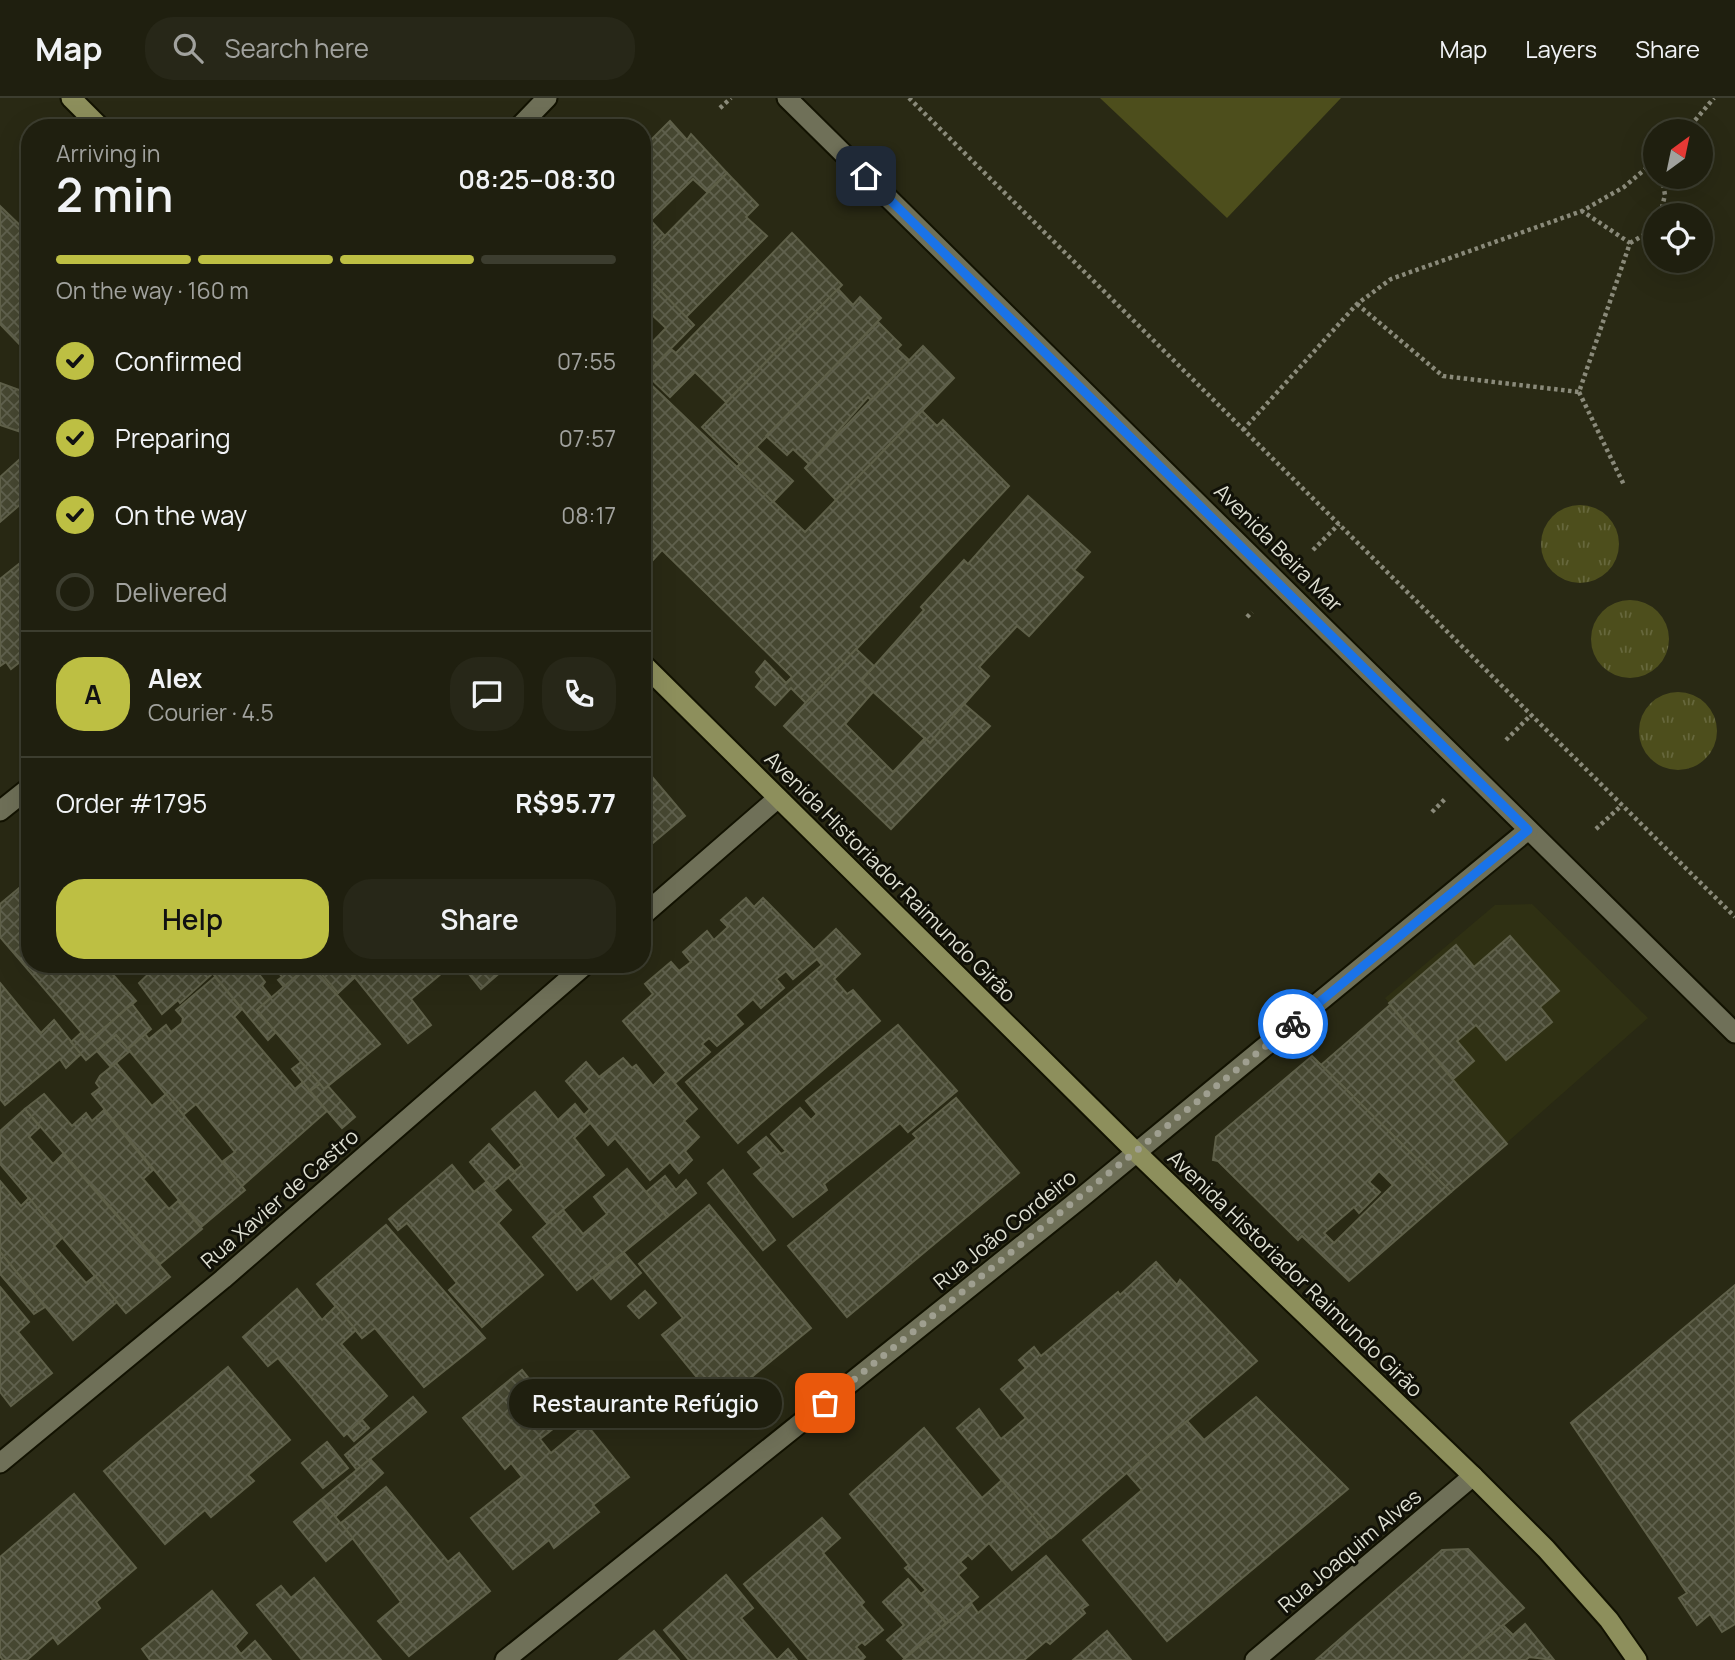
<!DOCTYPE html>
<html lang="en">
<head>
<meta charset="utf-8">
<style>
  :root { --surface:#1f1f0f; --page:#272718; --text:#f1f3f6; --muted:#a1a29e; --line:#3c3d2f; --accent:#bdbf43 }
  body { margin:0; font-family:Manrope,sans-serif; background:var(--page); color:var(--text); height:100vh; display:flex; flex-direction:column; font-size:26px; white-space:nowrap }
  * { box-sizing:border-box; margin:0 }
  p { font-size:23px; color:var(--muted) }
  .icon { flex:none; width:38px; height:38px; fill:none; stroke:currentColor; stroke-width:2; stroke-linecap:round; stroke-linejoin:round }
  .map { position:relative; flex:1; overflow:hidden }
  .panel { position:absolute; left:21px; top:21px; width:630px; height:854px; display:flex; flex-direction:column; background:var(--surface); border-radius:28px; box-shadow:0 7px 28px #0002,0 0 0 2px var(--line) }
  .panel>* { flex:none }
  .needle { width:46px; rotate:33deg }
  .controls { position:absolute; left:1643px; top:21px; display:grid; gap:14px }
  .controls a { display:grid; place-items:center; width:70px; height:70px; border-radius:50%; background:var(--surface); box-shadow:0 7px 28px #0002,0 0 0 2px var(--line); font-size:35px }
  .pin { position:absolute; display:grid; place-items:center; width:60px; height:60px; color:#fff; margin:-30px; border-radius:14px; box-shadow:0 4px 10px #0006 }
  .courier { position:absolute; display:grid; place-items:center; width:70px; height:70px; margin:-35px; border:5px solid #1a73e8; border-radius:50%; background:#fff; color:#222; box-shadow:0 2px 9px #0007 }
  .bubble { position:absolute; height:49px; border-radius:24px; background:var(--surface); box-shadow:0 7px 28px #0002,0 0 0 2px var(--line); font-size:23px; font-weight:600; line-height:49px; text-align:center }
  .headline em { font-style:normal; font-weight:600 }
  .headline div { display:flex; flex-direction:column-reverse }
  .headline { display:flex; align-items:center; justify-content:space-between; height:119px; padding:0 35px }
  h1 { font-size:46px; font-weight:600; line-height:52px }
  .bar { display:grid; grid-template-columns:repeat(4,1fr); gap:10px 7px; align-content:center; height:84px; padding:0 35px }
  .bar i { height:9px; border-radius:5px; background:var(--line) }
  .bar .on { background:var(--accent) }
  .bar p { grid-column:span 4 }
  .line { display:flex; align-items:center; gap:18px; padding:0 35px; border-top:2px solid var(--line) }
  .line div { flex:1 }
  .round { display:grid; place-items:center; flex:none; width:74px; height:74px; border-radius:28px; background:var(--page) }
  ol { padding:0 35px; list-style:none }
  li { display:flex; align-items:center; gap:21px; height:77px }
  li p { margin-inline-start:auto }
  li .icon { padding:7px; border-radius:50%; background:var(--accent); color:#111; stroke-width:4 }
  li:last-child { color:var(--muted) }
  li i { width:38px; height:38px; border:4px solid var(--line); border-radius:50% }
  .primary-button { display:flex; gap:14px; margin-top:auto; padding:14px 35px }
  .primary-button a { flex:1; height:80px; border-radius:28px; background:var(--accent); color:#111; font-size:28px; font-weight:600; line-height:80px; text-align:center }
  .primary-button a+a { background:var(--page); color:var(--text) }
  header { display:flex; align-items:center; gap:42px; box-sizing:border-box; height:98px; padding:0 35px; background:var(--surface); border-bottom:2px solid var(--line) }
  header strong { font-size:33px }
  nav { display:flex; gap:38px; margin-inline-start:auto; font-size:24px }
  .search { width:490px; height:63px; background:var(--page); display:flex; align-items:center; gap:18px; box-sizing:border-box; padding:0 24px; border-radius:28px; color:var(--muted); font-size:26px }
  .map>svg:first-child { display:block }
  .built { fill:#2f3013 }
  .grass { fill:url(#grass-tufts) }
  .garden { fill:#4d4e1c }
  .building { fill:url(#building-cross-hatch); stroke:#5f6049; stroke-width:2; fill-rule:evenodd }
  .lines { fill:none; stroke-linecap:round; stroke-linejoin:round }
  .service-casing { stroke:#121201; stroke-width:23 }
  .minor-casing { stroke:#121201; stroke-width:23 }
  .tertiary-casing { stroke:#121201; stroke-width:23 }
  .primary-casing { stroke:#121201; stroke-width:23 }
  .path { stroke:#8a8a7a; stroke-width:4.5; stroke-dasharray:3.5 3.5; stroke-linecap:butt }
  .service { stroke:#6f7058; stroke-width:19 }
  .minor { stroke:#6f7058; stroke-width:19 }
  .tertiary { stroke:#6f7058; stroke-width:19 }
  .primary { stroke:#8d8f5c; stroke-width:19 }
  .done { stroke:#9f9f90; stroke-width:7; stroke-dasharray:0 12.6 }
  .route { stroke:#1a73e8; stroke-width:9 }
  .labels { text-anchor:middle; stroke-width:6; stroke-linejoin:round; paint-order:stroke }
  .street-label { font-size:21px; fill:#dedfd2; stroke:#111108 }
</style>
</head>
<body>
<header>
<strong>Map</strong>
<div class="search"><svg class="icon" aria-label="search" viewBox="0 0 24 24"><circle cx="10" cy="10" r="6"/><path d="M15 15l6 6"/></svg>Search here</div>
<nav><a>Map</a><a>Layers</a><a>Share</a></nav>
</header>
<div class="map">
<svg width="1735" height="1562" viewBox="0 0 1735 1562">
  <defs>
    <pattern id="grass-tufts" width="24" height="20" patternUnits="userSpaceOnUse" patternTransform="scale(1.75)"><rect width="24" height="20" fill="#4d4e1c"/><path d="M3 7l-1-3M5 7V3M7 7l1-3M15 17l-1-3M17 17v-4M19 17l1-3" fill="none" stroke="#66673c"/></pattern>
    <pattern id="building-cross-hatch" width="8" height="8" patternUnits="userSpaceOnUse" patternTransform="scale(1.75)"><rect width="8" height="8" fill="#464731"/><path d="M0 0l8 8M0 8l8-8" fill="none" stroke="#60614e"/></pattern>
  </defs>
  <rect width="100%" height="100%" fill="#292914"/>
  <path class="built" d="M1532,806L1648,920L1451,1094L1387,1032L1450,978L1385,900L1495,807Z"/>
  <g class="grass">
    <circle cx="1580" cy="446" r="39"/>
    <circle cx="1630" cy="541" r="39"/>
    <circle cx="1678" cy="633" r="39"/>
  </g>
  <path class="garden" d="M1100,0H1341L1227,120Z"/>
  <g class="building">
    <path d="M670,23L687,42L691,36L727,75L707,94L693,81L643,130L642,51Z"/>
    <path d="M727,75L758,107L746,119L767,138L686,219L654,186L645,196L642,193V161Z"/>
    <path d="M0,108L30,137V262L26,258L28,255L0,226Z"/>
    <path d="M651,123L665,138L642,161V129Z"/>
    <path d="M792,135L842,187L726,304L695,274L670,299L646,276L671,251L676,255Z"/>
    <path d="M654,186L694,227L642,280V255L666,230L648,213L642,220V193L645,196Z"/>
    <path d="M838,191L853,207L860,199L881,220L740,366L702,329Z"/>
    <path d="M878,224L901,247L897,251L910,263L871,302L868,299L809,366L793,351L787,357L766,338Z"/>
    <path d="M923,248L954,280L836,402L805,370Z"/>
    <path d="M643,279L805,434L922,313L937,328L943,322L1009,388L806,605L791,590L775,607L756,589L762,581L756,574L765,563L786,585L792,579L662,452L642,474Z"/>
    <path d="M0,285L30,296V337L0,327Z"/>
    <path d="M756,349L793,383L773,404L737,369Z"/>
    <path d="M30,352V398L0,424V379Z"/>
    <path d="M1028,398L1090,454L1074,472L1083,479L1029,538L1017,528L979,569L989,578L930,645L861,583L924,512L921,509L964,462L968,466Z"/>
    <path d="M30,457V556L11,571L6,564L0,568V481Z"/>
    <path d="M856,551L874,568L861,583L873,594L845,626L893,674L925,640L930,645L964,606L990,628L891,731L784,628Z"/>
    <path d="M642,667L685,718L642,754Z"/>
    <path d="M30,781V866H113L108,871L136,903L89,943L0,839V806Z"/>
    <path d="M746,800L754,809L763,800L814,852L836,831L860,856L834,881L847,896L853,892L880,923L738,1045L686,984L822,867L817,861L793,881L786,873L776,881L784,890L761,910L753,901L735,917L743,926L717,948L709,940L702,946L710,954L675,985L623,923L653,896L645,886L671,864L679,873L691,864L683,854L707,833L714,842L728,829L721,822Z"/>
    <path d="M1510,838L1559,893L1540,909L1552,924L1506,962L1476,927L1457,943L1474,963L1453,981L1389,905L1456,847L1474,869Z"/>
    <path d="M159,866H205L213,875L180,905L178,902L162,916L139,885Z"/>
    <path d="M205,866H251L265,884L262,888L271,899L257,912L276,934L268,942Z"/>
    <path d="M272,866H291L300,876L284,889L278,882L282,879Z"/>
    <path d="M291,866H310L300,876Z"/>
    <path d="M310,866L380,946L324,991L257,912Z"/>
    <path d="M313,866H344L354,880L338,895Z"/>
    <path d="M344,866H444L448,870L411,901L431,927L408,945Z"/>
    <path d="M461,866H510L481,891Z"/>
    <path d="M215,879L242,911L234,919L295,991L303,984L327,1013L242,1088L222,1064L235,1054L196,1006L183,1017L128,951L145,936L149,941L166,927L171,934L182,925L183,920L176,912Z"/>
    <path d="M0,885L41,935L54,922L81,956L66,970L60,961L5,1007L0,1001Z"/>
    <path d="M132,906L151,931L128,951L116,937L86,962L71,944L82,934L89,943Z"/>
    <path d="M1390,907L1507,1046L1451,1094L1321,967Z"/>
    <path d="M898,927L957,993L908,1034L900,1025L824,1086L827,1092L793,1119L754,1076L762,1070L748,1054L766,1039L781,1056L786,1053L771,1036L800,1010L811,1022L817,1016L806,1003Z"/>
    <path d="M116,937L130,953L111,969L97,953Z"/>
    <path d="M1312,958L1451,1094L1349,1183L1302,1138L1298,1142L1218,1063L1213,1062L1216,1039ZM1379,1073L1393,1087L1334,1145L1324,1135L1354,1109L1359,1115L1380,1094L1369,1084Z"/>
    <path d="M623,960L632,970L636,967L653,988L666,975L697,1011L684,1023L699,1039L685,1053L692,1062L679,1075L670,1064L650,1082L615,1040L608,1047L584,1017L590,1011L566,983L586,964L599,979Z"/>
    <path d="M301,964L320,986L310,993L292,971Z"/>
    <path d="M116,965L152,1008L166,996L245,1092L201,1129L92,996L100,990L96,985L100,978Z"/>
    <path d="M320,986L324,991L328,988L355,1019L342,1030L310,993Z"/>
    <path d="M535,994L558,1022L575,1006L584,1017L590,1025L574,1040L604,1077L547,1125L508,1079L522,1067L492,1031Z"/>
    <path d="M44,996L72,1028L86,1015L92,1023L104,1012L153,1072L143,1081L169,1111L178,1103L202,1131L160,1166L25,1011Z"/>
    <path d="M956,1000L1019,1075L847,1219L788,1148L917,1040L913,1036Z"/>
    <path d="M25,1011L40,1029L29,1039L53,1066L63,1056L170,1179L126,1215L0,1066V1033Z"/>
    <path d="M489,1046L515,1074L494,1092L470,1064Z"/>
    <path d="M452,1067L474,1094L486,1084L511,1112L498,1125L543,1177L482,1229L449,1192L457,1185L407,1125L398,1132L389,1121Z"/>
    <path d="M627,1071L667,1119L577,1192L533,1139L563,1112L583,1136L607,1116L594,1099Z"/>
    <path d="M723,1072L775,1142L763,1152L708,1085Z"/>
    <path d="M665,1078L676,1092L686,1082L696,1095L667,1119L646,1094Z"/>
    <path d="M0,1083L21,1108L29,1100L55,1131L62,1140L54,1148L86,1185L95,1178L117,1204L73,1242L0,1154Z"/>
    <path d="M709,1107L811,1230L719,1306L662,1237L683,1220L639,1166Z"/>
    <path d="M386,1127L485,1240L424,1289L375,1230L362,1240L317,1186Z"/>
    <path d="M0,1154L45,1209L34,1216L0,1176Z"/>
    <path d="M624,1155L641,1175L611,1201L593,1180Z"/>
    <path d="M1156,1164L1177,1187L1180,1182L1257,1263L1051,1440L957,1330L979,1311L1001,1341L1026,1320L1001,1291L1026,1270L1019,1262L1034,1249L1041,1258L1118,1194L1120,1197Z"/>
    <path d="M1735,1187V1526L1722,1534L1710,1516L1697,1527L1679,1500L1687,1495L1571,1325Z"/>
    <path d="M0,1189L29,1224L18,1234L52,1275L11,1308L0,1294Z"/>
    <path d="M297,1191L322,1222L336,1208L356,1232L341,1246L387,1298L344,1338L278,1260L268,1268L243,1239Z"/>
    <path d="M645,1193L656,1205L639,1220L628,1208Z"/>
    <path d="M228,1269L290,1342L248,1377L254,1383L211,1419L205,1412L165,1446L104,1373Z"/>
    <path d="M522,1272L563,1323L540,1341L551,1355L586,1326L629,1379L593,1407L599,1414L554,1450L549,1442L513,1471L471,1420L522,1379L511,1365L505,1371L463,1320Z"/>
    <path d="M413,1299L426,1314L357,1372L345,1357Z"/>
    <path d="M1256,1299L1348,1391L1167,1543L1083,1442L1142,1392L1127,1375L1187,1323L1204,1342Z"/>
    <path d="M362,1322L369,1330L354,1343L347,1335Z"/>
    <path d="M924,1330L982,1400L1002,1382L1051,1439L1012,1472L989,1445L972,1461L968,1457L960,1464L966,1470L958,1477L978,1499L946,1525L921,1496L926,1492L905,1470L909,1467L850,1396Z"/>
    <path d="M327,1344L348,1370L323,1390L302,1365Z"/>
    <path d="M370,1361L383,1375L335,1419L321,1402Z"/>
    <path d="M386,1389L448,1464L459,1455L490,1493L409,1558L378,1523L401,1504L341,1425Z"/>
    <path d="M74,1396L136,1470L96,1504L100,1510L58,1546L53,1539L27,1562H3L0,1558V1459Z"/>
    <path d="M321,1402L353,1440L326,1463L294,1424Z"/>
    <path d="M822,1420L840,1440L823,1455L864,1504L861,1507L883,1532L865,1547L862,1544L856,1549L865,1559L862,1562H809L744,1486Z"/>
    <path d="M1468,1451L1524,1510L1461,1562H1316L1442,1452Z"/>
    <path d="M1046,1458L1088,1507L1082,1511L1085,1515L1050,1546L1046,1543L1024,1562H903L971,1505L978,1515Z"/>
    <path d="M726,1477L753,1510L741,1520L777,1562L788,1551L797,1562H689L664,1532Z"/>
    <path d="M314,1480L381,1562H302L257,1507L281,1488L291,1500Z"/>
    <path d="M908,1481L946,1525L904,1560L887,1542L904,1527L883,1504Z"/>
    <path d="M212,1493L247,1535L235,1548L241,1556L255,1543L271,1562H150L142,1551Z"/>
    <path d="M1525,1526L1554,1562L1529,1559L1526,1562H1461L1503,1527L1513,1537Z"/>
    <path d="M654,1533L679,1562H619Z"/>
    <path d="M1107,1533L1131,1562H1073Z"/>
  </g>
  <g class="lines">
    <g class="service-casing">
      <path id="service" d="M518,30L547,0"/>
    </g>
    <g class="minor-casing">
      <g id="minor">
        <path d="M0,713L30,689"/>
        <path d="M642,818L778,700"/>
        <path d="M0,1365L223,1181L586,866"/>
        <path d="M1255,1562L1473,1378"/>
      </g>
    </g>
    <g class="tertiary-casing">
      <g id="tertiary">
        <path d="M787,0L1735,935"/>
        <path d="M505,1562L1081,1100L1528,732"/>
      </g>
    </g>
    <g class="primary-casing">
      <g id="primary">
        <path d="M71,0L101,30"/>
        <path d="M642,565L1136,1054L1473,1378L1546,1451L1609,1522L1637,1562"/>
      </g>
    </g>
    <g class="path">
      <path d="M909,0L1735,819"/>
      <path d="M720,10L731,0"/>
      <path d="M1686,33L1714,0"/>
      <path d="M1660,117L1665,97L1662,79"/>
      <path d="M1630,145L1656,130"/>
      <path d="M1357,206L1443,278L1579,294L1630,145L1582,113"/>
      <path d="M1579,294L1624,387"/>
      <path d="M1243,332L1357,206L1391,181L1582,113L1624,89L1656,62"/>
      <path d="M1313,452L1339,426"/>
      <path d="M1247,519L1252,514"/>
      <path d="M1506,642L1531,617"/>
      <path d="M1432,714L1445,701"/>
      <path d="M1596,731L1622,707"/>
    </g>
    <use href="#service" class="service"/>
    <use href="#minor" class="minor"/>
    <use href="#tertiary" class="tertiary"/>
    <use href="#primary" class="primary"/>
  </g>
  <g class="lines">
    <path class="done" d="M825,1305L1293,926"/>
    <path class="route" d="M866,78L1528,732L1293,926"/>
  </g>
  <g class="labels">
    <g class="street-label">
      <text transform="translate(1278 450) rotate(45)" y="7">Avenida Beira Mar</text>
      <text transform="translate(890 779) rotate(45)" y="7">Avenida Historiador Raimundo Girão</text>
      <text transform="translate(280 1101) rotate(-41)" y="7">Rua Xavier de Castro</text>
      <text transform="translate(1005 1132) rotate(-39)" y="7">Rua João Cordeiro</text>
      <text transform="translate(1295 1176) rotate(44)" y="7">Avenida Historiador Raimundo Girão</text>
      <text transform="translate(1350 1453) rotate(-40)" y="7">Rua Joaquim Alves</text>
    </g>
  </g>
</svg>
<div class="controls">
<a><svg class="needle" viewBox="-14 -14 28 28"><path d="M0-13l5 13h-10z" fill="#e53935"/><path d="M0 13l5-13h-10z" fill="#a1a29e"/></svg></a>
<a><svg class="icon" aria-label="locate" viewBox="0 0 24 24"><circle cx="12" cy="12" r="6"/><path d="M12 2v4M12 18v4M2 12h4M18 12h4"/></svg></a>
</div>
<div class="pin" style="left:825px;top:1305px;background:#ea580c"><svg class="icon" aria-label="bag" viewBox="0 0 24 24"><path d="M5 8h14l-1 12H6zM9 8a3 3 0 0 1 6 0"/></svg></div>
<div class="pin" style="left:866px;top:78px;background:#1f2937"><svg class="icon" aria-label="home" viewBox="0 0 24 24"><path d="M3 11l9-7 9 7M6 9v11h12V9"/></svg></div>
<div class="courier" style="left:1293px;top:926px"><svg class="icon" aria-label="bike" viewBox="0 0 24 24"><circle cx="6" cy="16" r="4"/><circle cx="18" cy="16" r="4"/><path d="M6 16l4-8h5l3 8M10 8l3 8H6M13 5h3"/></svg></div>
<div class="bubble" style="left:509px;top:1281px;width:273px">Restaurante Refúgio</div>
<section class="panel">
<div class="headline"><div><h1>2 min</h1><p>Arriving in</p></div><em>08:25–08:30</em></div>
<div class="bar"><i class="on"></i><i class="on"></i><i class="on"></i><i></i><p>On the way · 160 m</p></div>
<ol>
<li><svg class="icon" aria-label="check" viewBox="0 0 24 24"><path d="M5 12l5 5 9-10"/></svg>Confirmed<p>07:55</p></li>
<li><svg class="icon" aria-label="check" viewBox="0 0 24 24"><path d="M5 12l5 5 9-10"/></svg>Preparing<p>07:57</p></li>
<li><svg class="icon" aria-label="check" viewBox="0 0 24 24"><path d="M5 12l5 5 9-10"/></svg>On the way<p>08:17</p></li>
<li><i></i>Delivered</li>
</ol>
<div class="line" style="height:126px"><b class="round" style="background:var(--accent);color:#111">A</b><div><b>Alex</b><p>Courier · 4.5</p></div><a class="round"><svg class="icon" aria-label="chat" viewBox="0 0 24 24"><path d="M4 5h16v11H9l-5 4z"/></svg></a><a class="round"><svg class="icon" aria-label="phone" viewBox="0 0 24 24"><path d="M5 4h4l2 5-3 2q2 4 5 5l2-3 5 2v4C11 20 4 13 5 4z"/></svg></a></div>
<div class="line" style="height:91px"><div>Order #1795</div><b>R$95.77</b></div>
<div class="primary-button"><a>Help</a><a>Share</a></div>
</section>
</div>
</body>
</html>
